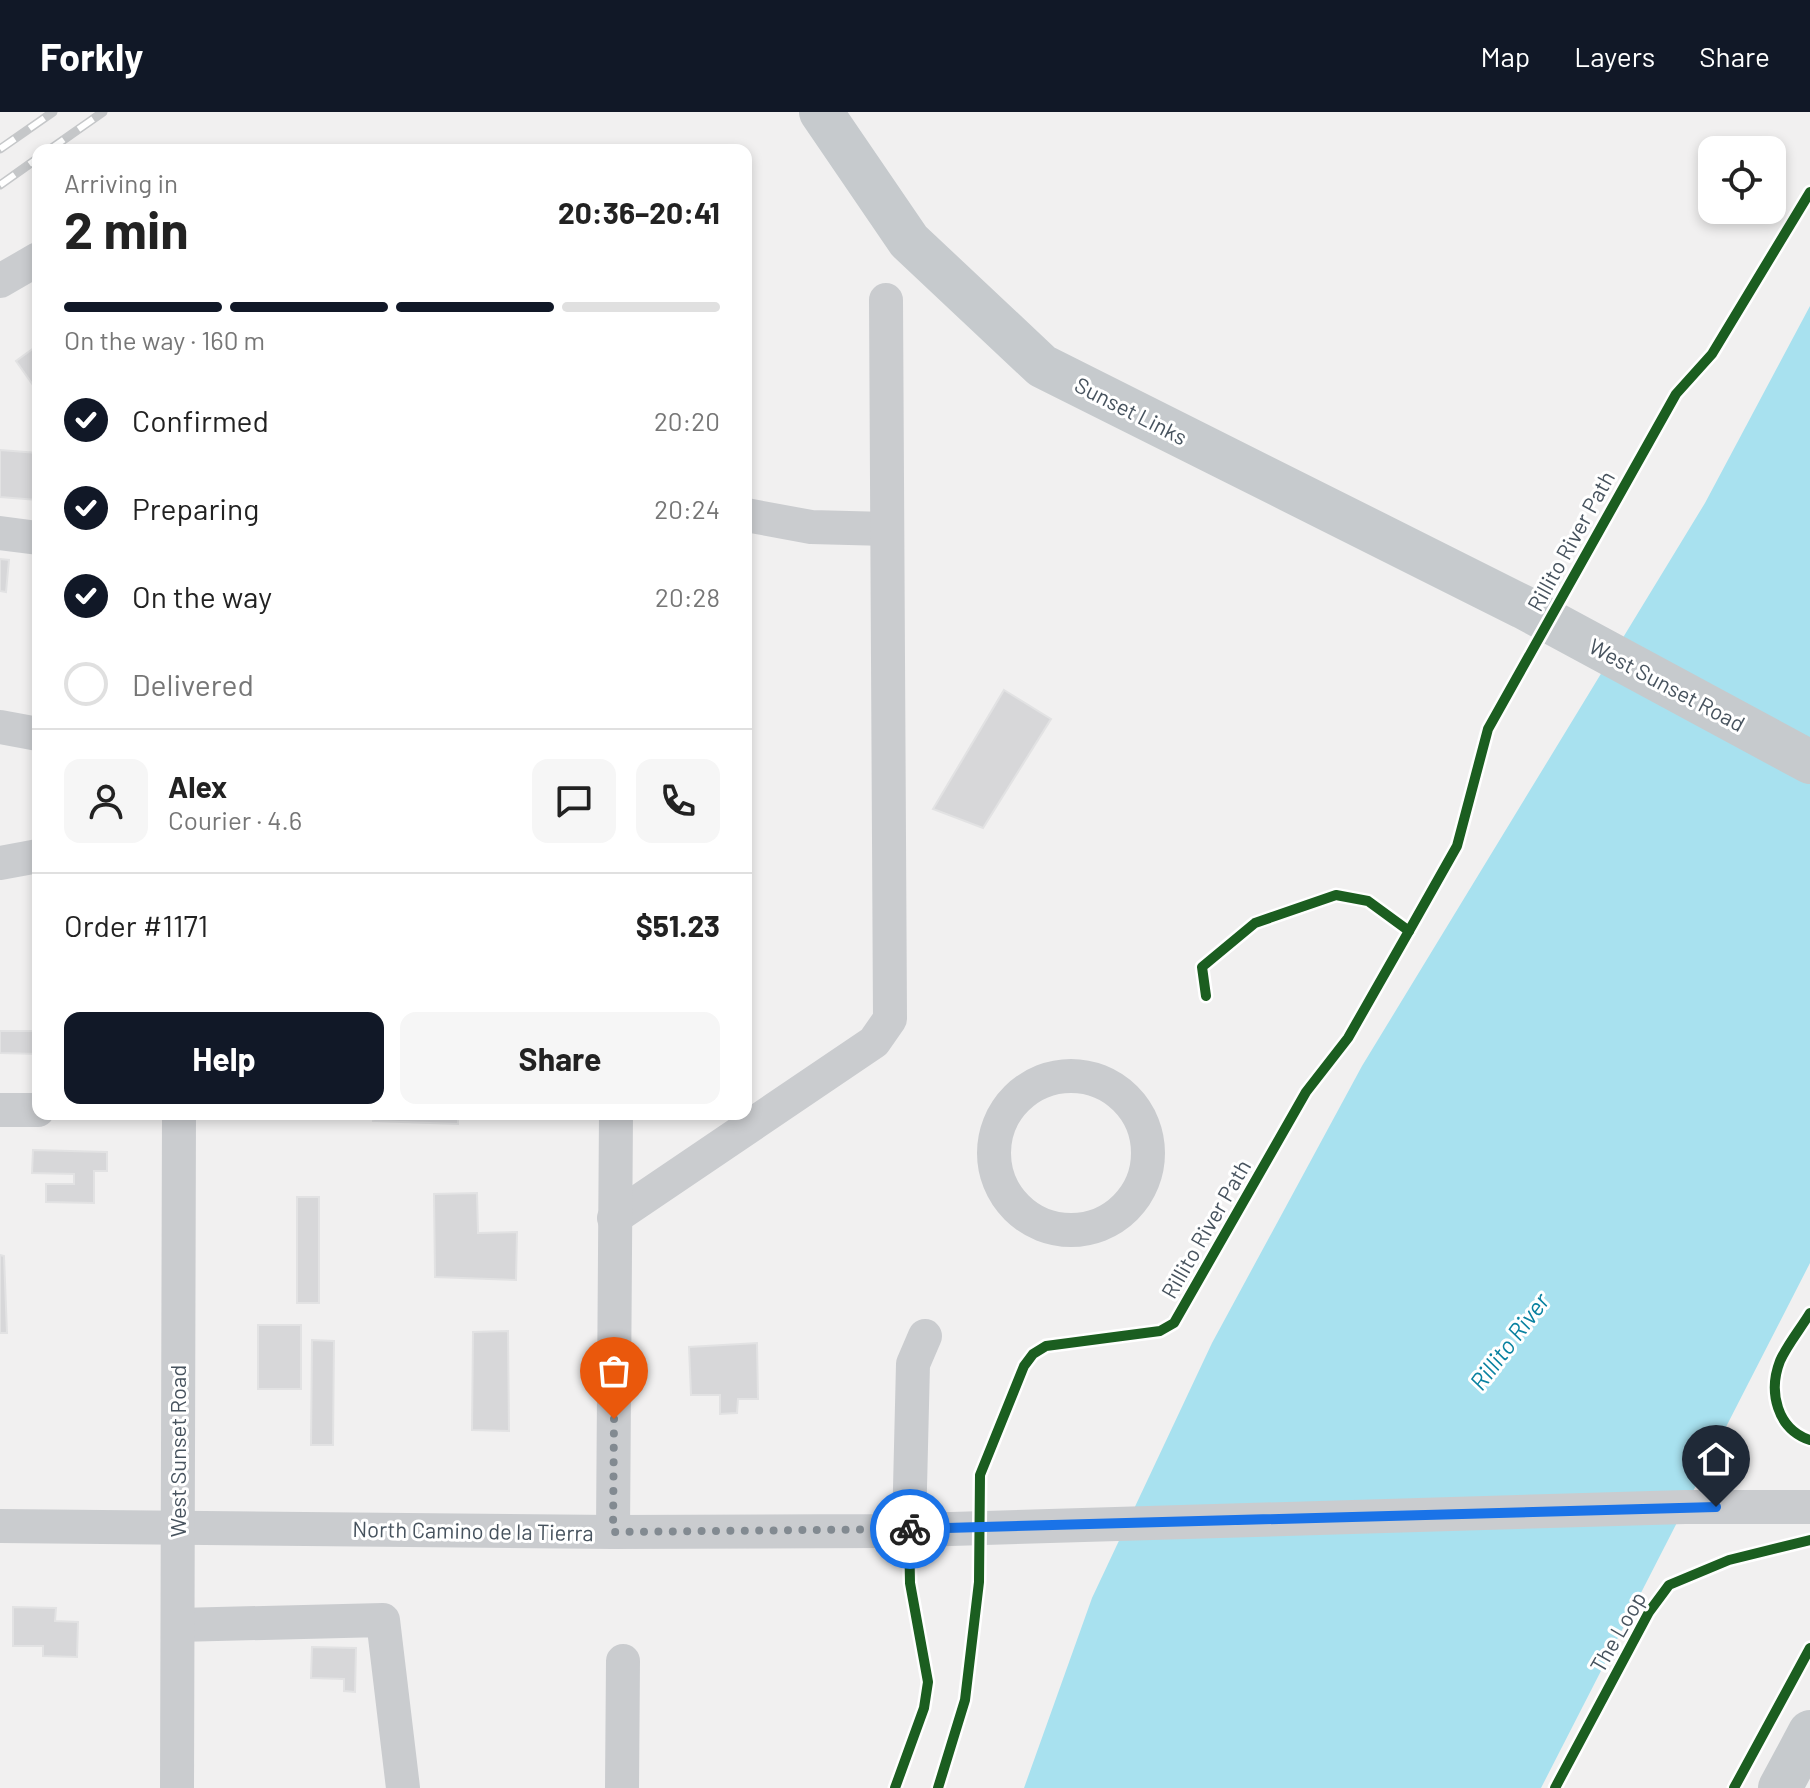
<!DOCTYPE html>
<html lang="en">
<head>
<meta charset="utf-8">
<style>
  :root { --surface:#fff; --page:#f6f6f6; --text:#222; --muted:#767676; --line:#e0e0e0; --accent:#111827 }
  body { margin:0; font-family:Barlow,sans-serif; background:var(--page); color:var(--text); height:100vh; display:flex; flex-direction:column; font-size:30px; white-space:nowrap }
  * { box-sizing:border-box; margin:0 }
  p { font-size:26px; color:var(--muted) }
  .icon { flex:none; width:44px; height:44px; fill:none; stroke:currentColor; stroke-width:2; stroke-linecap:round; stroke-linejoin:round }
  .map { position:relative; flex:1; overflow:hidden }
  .drawer { position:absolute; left:32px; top:32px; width:720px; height:976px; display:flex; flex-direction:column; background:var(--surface); border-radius:16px; box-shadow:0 4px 12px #0003 }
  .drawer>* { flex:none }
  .buttons { position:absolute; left:1698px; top:24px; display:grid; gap:16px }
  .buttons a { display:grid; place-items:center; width:88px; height:88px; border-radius:16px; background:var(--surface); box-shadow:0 4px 12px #0003; font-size:40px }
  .pin { position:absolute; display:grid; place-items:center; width:68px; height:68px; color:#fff; margin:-82px -34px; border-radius:50% 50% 50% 0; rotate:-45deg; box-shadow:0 0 8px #0007 }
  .pin .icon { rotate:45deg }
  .courier { position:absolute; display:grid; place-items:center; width:80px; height:80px; margin:-40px; border:6px solid #1a73e8; border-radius:50%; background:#fff; color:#222; box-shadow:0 2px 10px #0007 }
  .headline em { font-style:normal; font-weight:700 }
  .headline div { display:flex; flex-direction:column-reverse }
  .headline { display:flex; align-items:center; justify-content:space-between; height:136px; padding:0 32px }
  h1 { font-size:52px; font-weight:700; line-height:60px }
  .bar { display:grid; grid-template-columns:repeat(4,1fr); gap:12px 8px; align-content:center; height:96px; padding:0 32px }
  .bar i { height:10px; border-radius:6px; background:var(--line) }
  .bar .active { background:var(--accent) }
  .bar p { grid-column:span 4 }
  .line { display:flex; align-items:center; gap:20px; padding:0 32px; border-top:2px solid var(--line) }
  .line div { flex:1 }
  .round { display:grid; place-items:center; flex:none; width:84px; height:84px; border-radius:16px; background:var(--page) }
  ol { padding:0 32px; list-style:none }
  li { display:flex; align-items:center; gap:24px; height:88px }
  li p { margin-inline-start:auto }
  li .icon { padding:8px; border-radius:50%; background:var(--accent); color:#fff; stroke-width:4 }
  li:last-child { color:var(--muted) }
  li i { width:44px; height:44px; border:4px solid var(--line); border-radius:50% }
  .button { display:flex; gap:16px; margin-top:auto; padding:16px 32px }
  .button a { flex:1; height:92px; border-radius:16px; background:var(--accent); color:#fff; font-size:32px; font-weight:700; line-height:92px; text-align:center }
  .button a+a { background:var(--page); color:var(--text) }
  header { display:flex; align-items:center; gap:48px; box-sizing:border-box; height:112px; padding:0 40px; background:var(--accent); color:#fff }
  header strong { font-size:38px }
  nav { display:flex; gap:44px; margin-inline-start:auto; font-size:28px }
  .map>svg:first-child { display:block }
  .water { fill:#a8e1ef }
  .building { fill:#d7d7d9; stroke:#e2e2e3; stroke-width:2 }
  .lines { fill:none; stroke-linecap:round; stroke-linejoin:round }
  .minor { stroke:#cacccf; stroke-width:34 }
  .major { stroke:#c6cacd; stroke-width:44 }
  .rail-casing { stroke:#c5c7c9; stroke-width:9 }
  .rail { stroke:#fff; stroke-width:6; stroke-dasharray:18; stroke-linecap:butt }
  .cycleway-casing { stroke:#fff; stroke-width:15 }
  .cycleway { stroke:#1b5e20; stroke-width:10 }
  .done { stroke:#828a91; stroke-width:8; stroke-dasharray:0 14.4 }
  .route { stroke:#1a73e8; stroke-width:10 }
  .labels { text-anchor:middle; stroke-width:6; stroke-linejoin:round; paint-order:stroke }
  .street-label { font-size:22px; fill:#47535e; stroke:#fff }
  .water-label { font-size:24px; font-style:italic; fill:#0881a0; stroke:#fff }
</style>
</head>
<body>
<header>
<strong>Forkly</strong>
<nav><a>Map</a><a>Layers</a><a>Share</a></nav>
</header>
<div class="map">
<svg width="1810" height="1676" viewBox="0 0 1810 1676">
  <rect width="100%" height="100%" fill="#f1f0f0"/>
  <path class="water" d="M1810,194V1151L1541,1676H1024L1092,1486L1212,1231L1362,954L1705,391Z"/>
  <g class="building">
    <path d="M38,233V280L16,249Z"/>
    <path d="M0,338L38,341L37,388L0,385Z"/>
    <path d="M0,447L9,448L6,480L0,479Z"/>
    <path d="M1004,578L1051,607L983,716L933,697Z"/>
    <path d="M0,919H38V942L0,941Z"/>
    <path d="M374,1002H458V1012L373,1009Z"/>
    <path d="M33,1038L107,1040V1059H94V1091L46,1090V1072H74V1062L32,1061Z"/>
    <path d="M477,1081L478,1121L517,1120L516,1168L435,1165L434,1082Z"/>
    <rect x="297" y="1085" width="22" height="106"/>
    <path d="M0,1143L4,1144L7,1221H0Z"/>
    <rect x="258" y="1213" width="43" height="64"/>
    <path d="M508,1219L509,1319L472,1318L473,1220Z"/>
    <path d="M312,1228L334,1229L333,1333H311Z"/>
    <path d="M757,1231L758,1287H738L737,1301L720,1302V1283H691L689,1235Z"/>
    <path d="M13,1495L56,1496L55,1509L78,1510L77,1545L43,1544V1534H13Z"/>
    <path d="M312,1535L356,1536L355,1580L344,1579V1567L311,1566Z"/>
  </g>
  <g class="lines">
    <g class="minor">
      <path d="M0,169L38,147"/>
      <path d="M746,403L811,415L887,417"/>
      <path d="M0,421L38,426"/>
      <path d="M0,615L38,622"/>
      <path d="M0,751L38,744"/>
      <circle cx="1071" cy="1041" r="77"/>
      <path d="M0,998H38"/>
      <path d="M614,1106L874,930L890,907L886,188"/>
      <path d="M0,1414L613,1420L884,1419L1685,1395H1810"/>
      <path d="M909,1417L913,1252L925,1224"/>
      <path d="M613,1420L616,1002"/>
      <path d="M178,1513L383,1508L403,1676"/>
      <path d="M177,1676L179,1002"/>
      <path d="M622,1676L623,1549"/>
    </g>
    <g class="major">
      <path d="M821,0L909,129L1042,254L1523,495L1810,650"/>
      <path d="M1780,1676L1810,1620"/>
    </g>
    <g class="rail-casing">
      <g id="rail">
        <path d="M0,37L53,0"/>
        <path d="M49,38L103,0"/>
        <path d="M0,73L38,46"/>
      </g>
    </g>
    <use href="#rail" class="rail"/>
    <g class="cycleway-casing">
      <g id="cycleway">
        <path d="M1206,884L1202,855L1255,811L1336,783L1368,789L1409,819L1457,734L1488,617L1676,282L1712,242L1810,80"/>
        <path d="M1810,1201C1801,1216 1787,1233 1780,1249C1768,1280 1777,1317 1810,1328"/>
        <path d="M895,1676L924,1596L928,1570L910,1471L909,1417"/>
        <path d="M938,1676L965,1588L979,1470L980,1363L1024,1254L1033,1242L1046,1234L1160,1219L1174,1211L1306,980L1348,926L1409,819"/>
        <path d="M1555,1676L1649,1500L1669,1473L1729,1448L1810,1428"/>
        <path d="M1734,1676L1810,1536"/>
      </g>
    </g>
    <use href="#cycleway" class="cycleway"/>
  </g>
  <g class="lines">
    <path class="done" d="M614,1307L613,1420L910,1417"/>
    <path class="route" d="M910,1417L1716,1395"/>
  </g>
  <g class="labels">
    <g class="street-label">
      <text transform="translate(1131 299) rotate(27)" y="8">Sunset Links</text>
      <text transform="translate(1571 429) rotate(-61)" y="8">Rillito River Path</text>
      <text transform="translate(1667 573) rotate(28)" y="8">West Sunset Road</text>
      <text transform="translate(1206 1117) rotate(-60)" y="8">Rillito River Path</text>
      <text transform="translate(178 1339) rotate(-90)" y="8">West Sunset Road</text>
      <text transform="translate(473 1419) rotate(1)" y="8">North Camino de la Tierra</text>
      <text transform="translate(1618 1520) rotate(-60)" y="8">The Loop</text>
    </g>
    <g class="water-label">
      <text transform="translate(1510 1230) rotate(-53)" y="8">Rillito River</text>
    </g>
  </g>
</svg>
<div class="buttons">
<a><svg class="icon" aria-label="locate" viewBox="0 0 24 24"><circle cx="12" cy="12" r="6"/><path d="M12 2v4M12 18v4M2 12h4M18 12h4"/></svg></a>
</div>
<div class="pin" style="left:614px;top:1307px;background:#ea580c"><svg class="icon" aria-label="bag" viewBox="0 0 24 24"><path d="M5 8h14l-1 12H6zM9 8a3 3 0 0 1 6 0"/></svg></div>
<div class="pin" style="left:1716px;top:1395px;background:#1f2937"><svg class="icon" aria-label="home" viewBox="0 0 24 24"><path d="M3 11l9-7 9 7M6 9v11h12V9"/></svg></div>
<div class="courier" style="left:910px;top:1417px"><svg class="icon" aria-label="bike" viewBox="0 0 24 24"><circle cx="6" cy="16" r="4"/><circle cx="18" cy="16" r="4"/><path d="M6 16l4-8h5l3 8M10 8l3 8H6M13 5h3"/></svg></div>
<section class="drawer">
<div class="headline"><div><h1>2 min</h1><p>Arriving in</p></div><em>20:36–20:41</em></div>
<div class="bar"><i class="active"></i><i class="active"></i><i class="active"></i><i></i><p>On the way · 160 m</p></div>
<ol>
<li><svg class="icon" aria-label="check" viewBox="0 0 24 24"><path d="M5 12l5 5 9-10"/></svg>Confirmed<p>20:20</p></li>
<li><svg class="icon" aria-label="check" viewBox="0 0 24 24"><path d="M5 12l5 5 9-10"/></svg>Preparing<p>20:24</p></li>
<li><svg class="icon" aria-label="check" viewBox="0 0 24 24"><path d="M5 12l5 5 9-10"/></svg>On the way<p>20:28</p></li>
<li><i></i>Delivered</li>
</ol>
<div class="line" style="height:144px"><a class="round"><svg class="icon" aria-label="person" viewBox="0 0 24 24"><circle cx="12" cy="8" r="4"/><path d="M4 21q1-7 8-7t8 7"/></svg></a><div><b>Alex</b><p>Courier · 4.6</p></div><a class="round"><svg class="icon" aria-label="chat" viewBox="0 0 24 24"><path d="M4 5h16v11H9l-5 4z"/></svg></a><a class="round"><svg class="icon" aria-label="phone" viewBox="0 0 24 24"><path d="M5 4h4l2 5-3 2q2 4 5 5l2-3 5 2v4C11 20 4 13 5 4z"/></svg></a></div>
<div class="line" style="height:104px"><div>Order #1171</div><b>$51.23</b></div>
<div class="button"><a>Help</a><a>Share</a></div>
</section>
</div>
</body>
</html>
